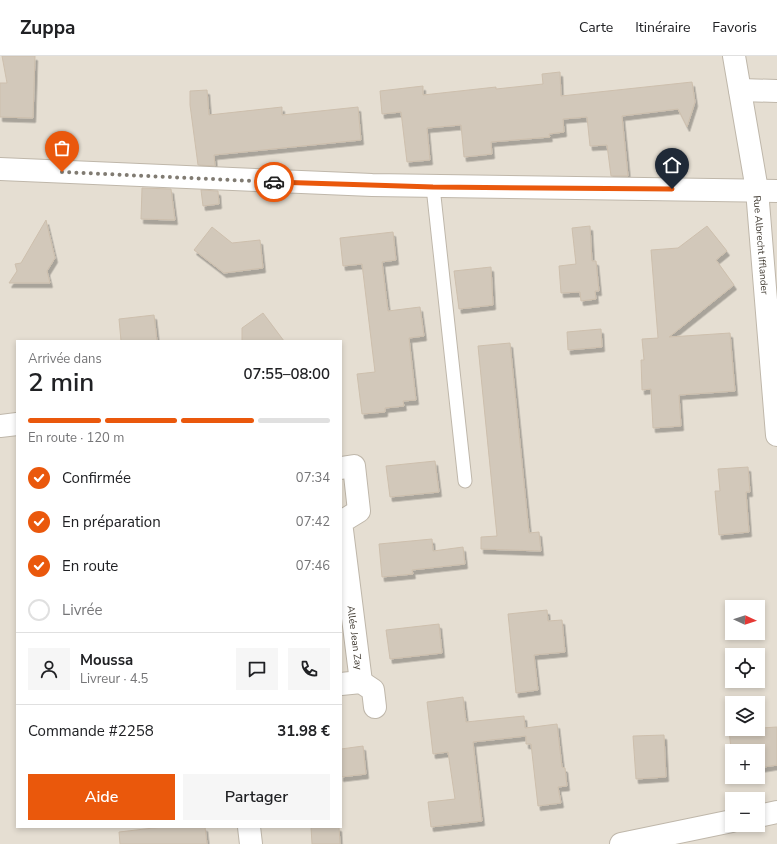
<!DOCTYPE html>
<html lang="fr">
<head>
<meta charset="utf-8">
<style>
  :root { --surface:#fff; --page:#f6f6f6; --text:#202124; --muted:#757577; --line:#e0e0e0; --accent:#ea580c }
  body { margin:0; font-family:"Nunito Sans",sans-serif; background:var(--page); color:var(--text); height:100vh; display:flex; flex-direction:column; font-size:15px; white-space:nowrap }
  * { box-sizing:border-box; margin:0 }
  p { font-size:13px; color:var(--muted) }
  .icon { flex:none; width:22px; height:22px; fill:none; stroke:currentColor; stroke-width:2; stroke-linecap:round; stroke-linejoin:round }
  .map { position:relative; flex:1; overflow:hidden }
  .details { position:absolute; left:16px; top:284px; width:326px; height:488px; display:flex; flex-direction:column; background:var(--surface); border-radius:0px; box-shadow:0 2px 6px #0003 }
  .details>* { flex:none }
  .needle { width:26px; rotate:93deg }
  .buttons { position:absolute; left:725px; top:544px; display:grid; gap:8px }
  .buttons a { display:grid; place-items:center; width:40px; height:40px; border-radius:0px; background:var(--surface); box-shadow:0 2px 6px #0003; font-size:20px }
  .pin { position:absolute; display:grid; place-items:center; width:34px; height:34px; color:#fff; margin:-41px -17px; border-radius:50% 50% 50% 0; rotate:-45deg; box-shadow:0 0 4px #0007 }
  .pin .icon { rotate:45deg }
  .courier { position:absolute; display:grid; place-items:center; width:40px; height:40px; margin:-20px; border:3px solid #ea580c; border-radius:50%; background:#fff; color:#222; box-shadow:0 1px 5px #0007 }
  .overview em { font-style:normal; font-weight:600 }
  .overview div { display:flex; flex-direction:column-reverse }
  .overview { display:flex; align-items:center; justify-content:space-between; height:68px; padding:0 12px }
  h1 { font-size:26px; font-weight:600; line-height:30px }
  .bar { display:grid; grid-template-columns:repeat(4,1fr); gap:6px 4px; align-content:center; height:48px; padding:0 12px }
  .bar i { height:5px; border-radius:3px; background:var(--line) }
  .bar .on { background:var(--accent) }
  .bar p { grid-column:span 4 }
  .line { display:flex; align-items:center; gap:10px; padding:0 12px; border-top:1px solid var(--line) }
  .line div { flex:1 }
  .round { display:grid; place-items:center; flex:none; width:42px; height:42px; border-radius:0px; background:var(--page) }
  ol { padding:0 12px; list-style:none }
  li { display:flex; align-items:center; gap:12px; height:44px }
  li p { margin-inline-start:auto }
  li .icon { padding:4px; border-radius:50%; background:var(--accent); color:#fff; stroke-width:4 }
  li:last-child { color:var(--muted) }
  li i { width:22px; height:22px; border:2px solid var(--line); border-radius:50% }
  .action { display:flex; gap:8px; margin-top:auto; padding:8px 12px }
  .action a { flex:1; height:46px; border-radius:0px; background:var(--accent); color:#fff; font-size:16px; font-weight:600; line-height:46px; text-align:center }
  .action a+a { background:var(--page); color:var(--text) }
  header { display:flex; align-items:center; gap:24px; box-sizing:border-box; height:56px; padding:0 20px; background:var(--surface); border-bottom:1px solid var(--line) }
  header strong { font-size:19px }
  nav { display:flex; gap:22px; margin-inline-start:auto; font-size:14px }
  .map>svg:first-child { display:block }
  .residential { fill:#e5ded2; fill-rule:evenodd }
  .building { fill:#d2c8ba; stroke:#cdbfad; filter:url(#shadow) }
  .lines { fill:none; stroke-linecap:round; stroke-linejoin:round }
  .lane-casing { stroke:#bfb7aa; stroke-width:15 }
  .street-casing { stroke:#bfb7aa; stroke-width:24 }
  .lane { stroke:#fff; stroke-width:13 }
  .street { stroke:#fff; stroke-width:22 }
  .done { stroke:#807b72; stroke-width:4; stroke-dasharray:0 7.2 }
  .route { stroke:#ea580c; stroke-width:5 }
  .labels { text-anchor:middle; stroke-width:3.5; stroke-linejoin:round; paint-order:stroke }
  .street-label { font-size:10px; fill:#433d34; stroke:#fff }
</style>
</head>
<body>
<header>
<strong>Zuppa</strong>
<nav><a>Carte</a><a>Itinéraire</a><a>Favoris</a></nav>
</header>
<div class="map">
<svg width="777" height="788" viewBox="0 0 777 788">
  <defs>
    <filter id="shadow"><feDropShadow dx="2.5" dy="4.5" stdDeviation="0" flood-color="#0004"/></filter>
  </defs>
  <rect width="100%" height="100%" fill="#f1ede4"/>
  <path class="residential" d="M0,0H777V788H0ZM17,285H341V771H17ZM732,551H758V577H732ZM732,599H758V625H732ZM732,647H758V673H732ZM732,695H758V721H732ZM732,743H758V769H732Z"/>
  <g class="building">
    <path d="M2,0H35L33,62L0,61V27H7Z"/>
    <path d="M560,16L561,40L692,26L695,46L687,71L678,53L622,60L628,120H611L607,89L590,90L587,61L563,63L564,76L549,78L550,81L491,86L492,98L464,101L461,69L427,72L430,104L407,106L401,56L382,58L380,35L423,30V39L496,31V33L543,28L542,18Z"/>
    <path d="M207,34L209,59L282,51V59L358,51L361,84L214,99L215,110L198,109L190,49V35Z"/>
    <path d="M142,132L171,133L175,164L141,163Z"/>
    <path d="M201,134L218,135L219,148L203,150Z"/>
    <path d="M46,164L55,202L47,215L50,227H9L17,215L15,208L21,207Z"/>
    <path d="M590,170L592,205H596L599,235H595L596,243L581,245L580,236L561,237L559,210L576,208L572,172Z"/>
    <path d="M707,170L727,195L716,204L734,229L669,281L730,277L735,335L679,339L681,370L653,372L651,333L642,334L641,304H644L642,283L658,282L651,194L678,192Z"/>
    <path d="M212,171L232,187L260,184L263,212L224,217L194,194Z"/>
    <path d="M393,176L396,204L382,206L388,255L420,251L424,280L409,282L416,344L403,345L404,350L385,352V356L362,358L357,318L375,316L362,208L343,210L340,182Z"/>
    <path d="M491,211L493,249L459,253L454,215Z"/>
    <path d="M263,257L284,285H242V272Z"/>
    <path d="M154,259L157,285H121L119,263Z"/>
    <path d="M601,273L602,291L568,294L567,276Z"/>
    <path d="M510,287L529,477L539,476L541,495L481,493V481L497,480L478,290Z"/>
    <path d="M435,405L439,436L390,441L386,410Z"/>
    <path d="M748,411L750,436H746L749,476L719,479L715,435H720L718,413Z"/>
    <path d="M432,483L433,495L463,491L465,508L412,514L413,518L382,521L379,488Z"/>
    <path d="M547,554L548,565L562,564L565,596L534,599L538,634L516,637L508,558Z"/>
    <path d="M439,568L442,597L390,603L386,574Z"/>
    <path d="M463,641L466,666L524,660L525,672L557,668L562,711L565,712L567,730L558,731L561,747L538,750L531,688H526V680L473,686L482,765L431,771L428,746L455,743L448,696L433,698L427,646Z"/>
    <path d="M777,671V709L758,712V695H732V702L729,674Z"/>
    <path d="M664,679L666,721L636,723L633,680Z"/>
    <path d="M363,690L366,718L341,721V693Z"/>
    <path d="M162,771H205L207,788H120L119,776Z"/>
    <path d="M311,771H339L340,788H312Z"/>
  </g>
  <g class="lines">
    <g class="lane-casing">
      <path id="lane" d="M433,131L465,425"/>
    </g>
    <g class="street-casing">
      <g id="street">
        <path id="s1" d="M734,0L757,134L777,379"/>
        <path d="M740,34L777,35"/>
        <path d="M0,113L372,129L777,135"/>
        <path d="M0,370L17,368"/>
        <path id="s2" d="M341,412L354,410L359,455L341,466L361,626"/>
        <path d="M341,628L361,626L373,634L375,651"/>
        <path d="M758,760L777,756"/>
        <path d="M249,771L251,788"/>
        <path d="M621,788L732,765"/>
      </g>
    </g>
    <use href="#lane" class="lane"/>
    <use href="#street" class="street"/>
  </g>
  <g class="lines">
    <path class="done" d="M62,116L274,126"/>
    <path class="route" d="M274,126L433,131L672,133"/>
  </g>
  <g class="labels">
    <g class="street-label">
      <text dy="4" stroke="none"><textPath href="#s1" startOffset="191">Rue Albrecht Ifflander</textPath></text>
      <text dy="4" stroke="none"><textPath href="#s2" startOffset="196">Allée Jean Zay</textPath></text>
    </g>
  </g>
</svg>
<div class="buttons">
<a><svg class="needle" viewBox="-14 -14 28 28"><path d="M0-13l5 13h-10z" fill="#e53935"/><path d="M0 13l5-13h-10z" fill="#757577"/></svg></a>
<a><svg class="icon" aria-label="locate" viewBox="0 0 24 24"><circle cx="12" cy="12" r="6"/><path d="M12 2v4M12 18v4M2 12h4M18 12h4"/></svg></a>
<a><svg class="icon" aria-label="layers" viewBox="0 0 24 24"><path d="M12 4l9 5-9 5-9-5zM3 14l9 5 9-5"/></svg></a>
<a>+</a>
<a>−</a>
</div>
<div class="pin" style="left:62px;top:116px;background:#ea580c"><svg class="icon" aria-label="bag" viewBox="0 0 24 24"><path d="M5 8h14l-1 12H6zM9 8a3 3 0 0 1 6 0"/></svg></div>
<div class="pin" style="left:672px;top:133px;background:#1f2937"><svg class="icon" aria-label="home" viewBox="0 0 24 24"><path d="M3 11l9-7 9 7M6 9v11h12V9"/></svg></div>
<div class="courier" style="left:274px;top:126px"><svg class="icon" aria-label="car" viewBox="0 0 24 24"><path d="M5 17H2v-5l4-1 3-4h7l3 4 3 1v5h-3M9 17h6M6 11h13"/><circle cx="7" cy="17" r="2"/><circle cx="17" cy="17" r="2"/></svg></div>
<section class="details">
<div class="overview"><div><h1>2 min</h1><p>Arrivée dans</p></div><em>07:55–08:00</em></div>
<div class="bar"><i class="on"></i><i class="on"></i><i class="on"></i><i></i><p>En route · 120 m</p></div>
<ol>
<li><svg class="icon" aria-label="check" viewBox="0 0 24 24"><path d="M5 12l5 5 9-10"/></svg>Confirmée<p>07:34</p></li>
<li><svg class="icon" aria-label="check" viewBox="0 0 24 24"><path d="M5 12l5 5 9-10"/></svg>En préparation<p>07:42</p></li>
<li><svg class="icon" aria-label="check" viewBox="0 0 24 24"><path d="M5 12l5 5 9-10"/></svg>En route<p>07:46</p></li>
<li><i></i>Livrée</li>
</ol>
<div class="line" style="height:72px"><a class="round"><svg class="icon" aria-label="person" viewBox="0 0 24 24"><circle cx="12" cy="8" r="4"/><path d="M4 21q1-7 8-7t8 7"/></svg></a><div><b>Moussa</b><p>Livreur · 4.5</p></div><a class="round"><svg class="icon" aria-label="chat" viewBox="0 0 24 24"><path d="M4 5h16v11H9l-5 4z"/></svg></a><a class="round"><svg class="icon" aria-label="phone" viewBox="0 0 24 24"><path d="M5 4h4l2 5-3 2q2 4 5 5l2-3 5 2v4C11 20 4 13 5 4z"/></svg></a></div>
<div class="line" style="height:52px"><div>Commande #2258</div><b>31.98 €</b></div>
<div class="action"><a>Aide</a><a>Partager</a></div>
</section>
</div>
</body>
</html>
